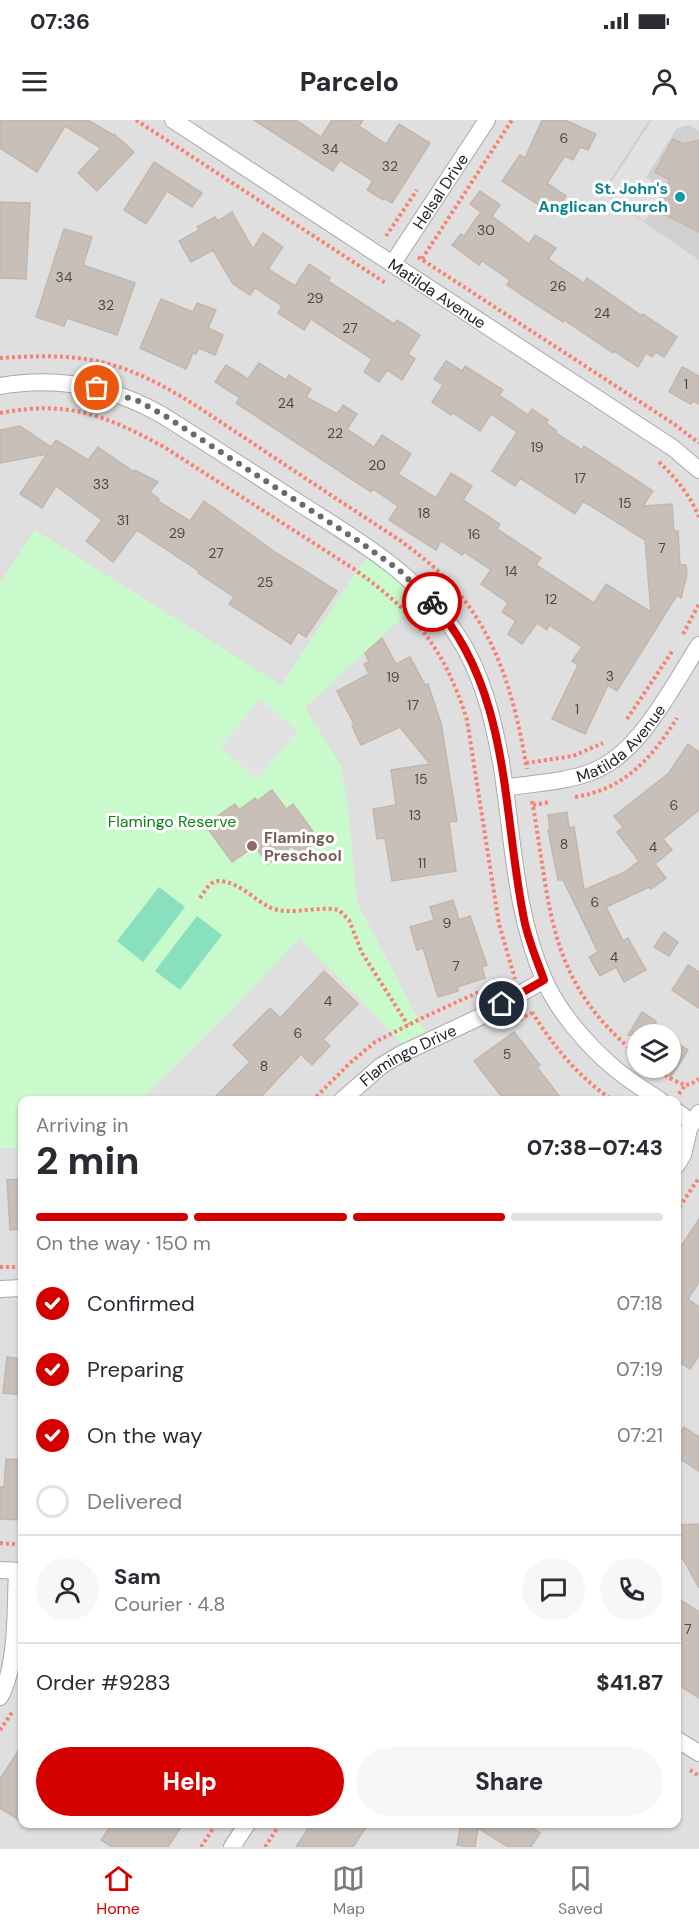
<!DOCTYPE html>
<html lang="en">
<head>
<meta charset="utf-8">
<style>
  :root { --surface:#fff; --page:#f7f7f7; --text:#2b2b33; --muted:#7c7c81; --line:#e1e1e2; --accent:#d40000 }
  body { margin:0; font-family:"DM Sans",sans-serif; background:var(--page); color:var(--text); height:100vh; display:flex; flex-direction:column; font-size:22px; white-space:nowrap }
  * { box-sizing:border-box; margin:0 }
  p { font-size:20px; color:var(--muted) }
  .icon { flex:none; width:33px; height:33px; fill:none; stroke:currentColor; stroke-width:2; stroke-linecap:round; stroke-linejoin:round }
  .map { position:relative; flex:1; overflow:hidden }
  .details { position:absolute; left:18px; top:976px; width:663px; height:732px; display:flex; flex-direction:column; background:var(--surface); border-radius:12px; box-shadow:0 2px 4px #0004 }
  .details>* { flex:none }
  .tools { position:absolute; left:627px; top:904px; display:grid; gap:12px }
  .tools a { display:grid; place-items:center; width:54px; height:54px; border-radius:50%; background:var(--surface); box-shadow:0 2px 4px #0004; font-size:30px }
  .pin { position:absolute; display:grid; place-items:center; width:51px; height:51px; color:#fff; margin:-26px; border:3px solid #fff; border-radius:50%; box-shadow:0 2px 6px #0007 }
  .courier { position:absolute; display:grid; place-items:center; width:60px; height:60px; margin:-30px; border:4px solid #d40000; border-radius:50%; background:#fff; color:#222; box-shadow:0 2px 8px #0007 }
  .head em { font-style:normal; font-weight:800 }
  .head div { display:flex; flex-direction:column-reverse }
  .head { display:flex; align-items:center; justify-content:space-between; height:102px; padding:0 18px }
  h1 { font-size:39px; font-weight:800; line-height:45px }
  .bar { display:grid; grid-template-columns:repeat(4,1fr); gap:9px 6px; align-content:center; height:72px; padding:0 18px }
  .bar i { height:8px; border-radius:4px; background:var(--line) }
  .bar .active { background:var(--accent) }
  .bar p { grid-column:span 4 }
  .line { display:flex; align-items:center; gap:15px; padding:0 18px; border-top:2px solid var(--line) }
  .line div { flex:1 }
  .round { display:grid; place-items:center; flex:none; width:63px; height:63px; border-radius:32px; background:var(--page) }
  ol { padding:0 18px; list-style:none }
  li { display:flex; align-items:center; gap:18px; height:66px }
  li p { margin-inline-start:auto }
  li .icon { padding:6px; border-radius:50%; background:var(--accent); color:#fff; stroke-width:4 }
  li:last-child { color:var(--muted) }
  li i { width:33px; height:33px; border:3px solid var(--line); border-radius:50% }
  .cta { display:flex; gap:12px; margin-top:auto; padding:12px 18px }
  .cta a { flex:1; height:69px; border-radius:36px; background:var(--accent); color:#fff; font-size:24px; font-weight:800; line-height:69px; text-align:center }
  .cta a+a { background:var(--page); color:var(--text) }
  .status { display:flex; justify-content:space-between; align-items:center; height:42px; padding:0 30px; background:var(--surface); direction:ltr }
  .status svg { height:16px; fill:currentColor }
  header { display:flex; justify-content:space-between; align-items:center; height:78px; padding:0 18px; background:var(--surface); font-size:27px; font-weight:800 }
  .tab-bar { display:flex; justify-content:space-around; align-items:center; height:84px; border-top:2px solid var(--line); background:var(--surface); font-size:16px; color:var(--muted) }
  .tab-bar a { display:grid; justify-items:center; gap:3px }
  .tab-bar .active { color:var(--accent) }
  .map>svg:first-child { display:block }
  .residential { fill:#e0dfdf; fill-rule:evenodd }
  .religious { fill:#d0d0d0 }
  .park { fill:#c8facc }
  .pitch { fill:#88e0be }
  .parking { fill:#e2e2e2 }
  .building { fill:#c7bfb8; stroke:#c4b6ab; stroke-width:1.5 }
  .lines { fill:none; stroke-linecap:round; stroke-linejoin:round }
  .minor-casing { stroke:#a9a9a9; stroke-width:18 }
  .path { stroke:#fa8072; stroke-width:4; stroke-dasharray:3 3; stroke-linecap:butt }
  .minor { stroke:#fff; stroke-width:16 }
  .done { stroke:#6b6a68; stroke-width:6; stroke-dasharray:0 10.8 }
  .route { stroke:#d40000; stroke-width:8 }
  .culture-dot { fill:#0f9aa8; stroke:#fff; stroke-width:2 }
  .education-dot { fill:#8d6e63; stroke:#fff; stroke-width:2 }
  .labels { text-anchor:middle; stroke-width:6; stroke-linejoin:round; paint-order:stroke }
  .number-label { font-size:14px; fill:#4b4948 }
  .culture-label { font-size:16px; font-weight:bold; fill:#0d838f; stroke:#fff; text-anchor:end }
  .street-label { font-size:16px; fill:#222; stroke:#fff }
  .park-label { font-size:16px; fill:#0c8416; stroke:#fff }
  .education-label { font-size:16px; font-weight:bold; fill:#785e54; stroke:#fff; text-anchor:start }
</style>
</head>
<body>
<div class="status"><b>07:36</b><svg viewBox="0 0 49 12"><path d="M0 12V9h3v3zM5 12V6h3v6zM10 12V3h3v9zM15 12V0h3v12zM26 1h20v11H26zM47 4h2v5h-2z"/></svg></div>
<header><svg class="icon" aria-label="menu" viewBox="0 0 24 24"><path d="M4 6h16M4 12h16M4 18h16"/></svg>Parcelo<svg class="icon" aria-label="person" viewBox="0 0 24 24"><circle cx="12" cy="8" r="4"/><path d="M4 21q1-7 8-7t8 7"/></svg></header>
<div class="map">
<svg width="699" height="1727" viewBox="0 0 699 1727">
  <rect width="100%" height="100%" fill="#f2efe9"/>
  <path class="residential" d="M0,0H699V1727H0ZM638,915H670V948H638ZM22,981H676V1704H22Z"/>
  <path class="religious" d="M649,0H699V140L602,73Z"/>
  <path class="park" d="M35,410L281,565L371,430L426,475L305,588L341,646L348,688L357,782L429,920L408,931L380,900L299,818L233,889L140,981H22V1028H0V463Z"/>
  <g class="pitch">
    <path d="M159,767L185,787L143,842L117,821Z"/>
    <path d="M197,796L222,815L180,870L155,851Z"/>
  </g>
  <g class="parking">
    <path d="M652,0H699V11L690,5L677,8L646,57L665,71L645,101L605,72Z"/>
    <path d="M260,579L298,611L257,659L220,627Z"/>
  </g>
  <g class="building">
    <path d="M0,0H88L113,15L114,14L134,32L97,71L78,53L101,28L65,6L37,52L0,28Z"/>
    <path d="M254,0H296L321,17L332,0H363L359,6L386,24L399,4L430,23L392,83L384,78L383,80L367,70L373,61L340,40L333,51Z"/>
    <path d="M542,0H565L596,14L588,30L580,27L573,40L565,36L547,63L566,76L554,95L502,61L520,35L525,38Z"/>
    <path d="M673,19L683,24L699,20V112L655,90L670,60L655,52Z"/>
    <path d="M154,42L202,73L192,87L167,71L146,104L124,90Z"/>
    <path d="M480,71L500,85L492,96L529,124L535,115L556,128L548,139L584,163L587,158L642,196L643,194L677,217L664,237L656,232L652,237L646,233L638,247L614,231L613,233L564,200L563,202L534,183L507,165L510,160L482,141L479,145L452,125L461,114L464,116L481,92L470,84Z"/>
    <path d="M0,82L30,83L26,159L0,158Z"/>
    <path d="M232,92L253,129L263,113L283,127L268,149L295,166L309,144L330,158L328,161L394,204L397,200L420,215L408,234L415,239L402,260L387,250L379,262L364,252L372,239L311,199L304,210L278,193L282,186L255,168L250,175L233,164L213,130L191,142L179,121L199,110L197,107L215,97L218,101Z"/>
    <path d="M64,109L92,117L83,145L135,163L117,215L67,198L64,206L36,197Z"/>
    <path d="M161,179L193,192L197,183L216,190L208,208L223,215L215,235L199,228L196,234L193,233L186,249L140,228Z"/>
    <path d="M446,241L462,251L465,246L503,270L499,275L528,295L532,289L548,300L546,303L557,311L556,313L582,330L584,326L653,371L643,386L672,384L674,411H678L680,445H686L687,454L681,478L677,475L617,571L608,565L585,614L552,599L578,545L572,541L582,527L549,505L547,510L537,503L522,524L508,514L516,501L502,492L508,483L481,464L491,450L464,432L462,435L441,421L436,430L389,400L398,386L373,369L371,372L236,283L240,278L215,262L226,245L248,259L259,243L286,260L289,255L311,269L306,277L337,294L343,285L357,294L347,309L374,327L382,315L411,334L398,354L436,378L451,353L472,366L463,380L500,404L497,409L541,438L536,445L594,483L606,464L651,492L645,420L583,381L575,394L520,358L515,366L492,351L517,312L491,294L480,311L453,293L451,295L432,282L443,265L434,259Z"/>
    <path d="M682,247L699,256V284L693,281L691,284L669,272Z"/>
    <path d="M20,306L51,327L56,320L88,340L98,327L134,352L135,350L158,362L150,372L159,379L158,381L190,401L204,381L275,432L337,471L306,517L298,512L291,524L229,484L234,477L198,453L199,451L137,410L113,442L86,421L102,400L56,366L42,388L20,374L47,334L0,343V310Z"/>
    <path d="M382,518L396,544L410,537L425,565L428,564L441,603L457,701L449,702L456,751L392,761L385,718L377,719L373,689L396,685L391,650L430,644L400,607L361,625L352,606L354,604L337,571L369,554L364,544L369,542L365,533Z"/>
    <path d="M688,624L699,632V690L663,719L672,730L655,744L666,758L651,769L649,767L606,787L623,821L628,818L646,850L624,862L616,847L600,856L589,837L598,832L563,760H558L548,710H550L548,695L567,692L569,708L574,707L584,770L625,752L639,741L617,712L623,707L614,696L669,653Z"/>
    <path d="M272,670L286,689L293,684L319,720L298,735L292,726L268,744L255,726L232,742L205,705L235,684L239,690L255,678L257,681Z"/>
    <path d="M453,780L459,800L470,796L487,845L482,847L485,858L457,867L458,871L438,877L423,828L417,830L410,807L434,800L430,787Z"/>
    <path d="M664,812L678,822L669,836L654,827Z"/>
    <path d="M688,845L699,852V888L672,870Z"/>
    <path d="M324,851L358,884L323,919L330,926L312,945L301,934L257,981H211L250,942L233,925L270,888L280,898Z"/>
    <path d="M642,892L656,901L655,903L674,915H628Z"/>
    <path d="M514,912L540,945L537,947L563,981H505L474,941Z"/>
    <path d="M670,919L688,930L670,958Z"/>
    <path d="M22,1059V1109L10,1110L7,1060Z"/>
    <path d="M699,1099V1162L688,1179L699,1187V1236L690,1249L676,1240V1134Z"/>
    <path d="M7,1237L22,1239V1275L3,1273Z"/>
    <path d="M684,1307L699,1317V1351L676,1336V1319Z"/>
    <path d="M6,1339L22,1340V1400L0,1399V1367H4Z"/>
    <path d="M699,1404V1468L683,1439L676,1440V1405Z"/>
    <path d="M676,1477L699,1492V1578L676,1563Z"/>
    <path d="M22,1625V1702L0,1688V1659Z"/>
    <path d="M112,1704H183L168,1727H112L101,1720Z"/>
    <path d="M311,1704H368L353,1727H296Z"/>
    <path d="M461,1704H526L540,1713L531,1727H508L478,1708L475,1727H470L457,1725Z"/>
  </g>
  <g class="lines">
    <g class="minor-casing">
      <g id="minor">
        <path id="s1" d="M173,0L673,328L699,350"/>
        <path id="s2" d="M393,143L487,0"/>
        <path d="M0,266C58,256 111,266 162,295C208,324 253,353 299,383C359,421 417,454 457,515C482,553 493,598 501,642C513,714 514,791 544,859C557,890 587,925 613,947C628,960 645,970 661,981"/>
        <path id="s3" d="M505,668C532,663 566,662 591,652C639,635 672,567 699,525"/>
        <path id="s4" d="M341,981L381,946L401,934L484,895L544,860"/>
        <path d="M676,991L692,1002"/>
        <path d="M676,1046L683,1035L689,1009L699,993"/>
        <path d="M0,1169L22,1168"/>
        <path d="M0,1450L22,1451"/>
        <path d="M0,1577C18,1544 15,1488 17,1451"/>
        <path d="M676,1619L699,1633"/>
        <path d="M232,1727L247,1704"/>
      </g>
    </g>
    <g class="path">
      <path d="M136,0L387,164"/>
      <path d="M386,116L417,70"/>
      <path d="M418,137L674,304L699,323"/>
      <path d="M422,139L512,0"/>
      <path d="M0,238C35,236 70,234 105,243C157,256 200,289 245,318C297,353 349,387 401,421C415,432 429,442 441,454C497,509 514,575 527,649"/>
      <path d="M0,293C68,280 105,295 164,327L354,449C415,493 444,527 467,600L499,804L515,859"/>
      <path d="M659,342C676,358 690,375 699,397"/>
      <path d="M683,514L699,484"/>
      <path d="M627,599L673,530"/>
      <path d="M526,643L573,636L603,623"/>
      <path d="M575,677C625,669 651,639 677,598"/>
      <path d="M532,681C551,785 546,862 638,935"/>
      <path d="M533,685L550,682"/>
      <path d="M200,778C205,771 210,760 220,761C238,762 254,779 269,787C289,797 317,785 339,790L349,800L362,833L408,905"/>
      <path d="M532,892C553,926 580,959 614,981"/>
      <path d="M503,907L532,893"/>
      <path d="M655,948L673,960L685,965"/>
      <path d="M679,974L685,965L691,964L699,959"/>
      <path d="M312,981L350,943L375,922L422,898L505,860"/>
      <path d="M676,1092L699,1058"/>
      <path d="M0,1147H22"/>
      <path d="M0,1423L22,1425"/>
      <path d="M0,1610L13,1591"/>
      <path d="M690,1650L699,1656"/>
      <path d="M201,1727L216,1704"/>
      <path d="M265,1727L280,1704"/>
    </g>
    <use href="#minor" class="minor"/>
  </g>
  <g class="lines">
    <path class="done" d="M97,268L138,281L162,294L360,422L399,450L432,482"/>
    <path class="route" d="M432,482C511,569 502,691 524,799C528,820 537,840 544,860L502,884"/>
  </g>
  <circle class="culture-dot" cx="680" cy="77" r="6"/>
  <circle class="education-dot" cx="252" cy="726" r="6"/>
  <g class="labels">
    <g class="number-label">
      <text x="564" y="23">6</text>
      <text x="330" y="34">34</text>
      <text x="390" y="51">32</text>
      <text x="486" y="115">30</text>
      <text x="64" y="162">34</text>
      <text x="558" y="171">26</text>
      <text x="315" y="183">29</text>
      <text x="106" y="190">32</text>
      <text x="602" y="198">24</text>
      <text x="350" y="213">27</text>
      <text x="686" y="269">1</text>
      <text x="286" y="288">24</text>
      <text x="335" y="318">22</text>
      <text x="537" y="332">19</text>
      <text x="377" y="350">20</text>
      <text x="580" y="363">17</text>
      <text x="101" y="369">33</text>
      <text x="625" y="388">15</text>
      <text x="424" y="398">18</text>
      <text x="123" y="405">31</text>
      <text x="177" y="418">29</text>
      <text x="474" y="419">16</text>
      <text x="662" y="433">7</text>
      <text x="216" y="438">27</text>
      <text x="511" y="456">14</text>
      <text x="265" y="467">25</text>
      <text x="551" y="484">12</text>
      <text x="610" y="561">3</text>
      <text x="393" y="562">19</text>
      <text x="413" y="590">17</text>
      <text x="577" y="594">1</text>
      <text x="421" y="664">15</text>
      <text x="674" y="690">6</text>
      <text x="415" y="700">13</text>
      <text x="564" y="729">8</text>
      <text x="653" y="732">4</text>
      <text x="422" y="748">11</text>
      <text x="595" y="787">6</text>
      <text x="447" y="808">9</text>
      <text x="614" y="842">4</text>
      <text x="456" y="851">7</text>
      <text x="328" y="886">4</text>
      <text x="298" y="918">6</text>
      <text x="507" y="939">5</text>
      <text x="264" y="951">8</text>
      <text x="688" y="1514">7</text>
    </g>
    <g class="culture-label">
      <text x="668" y="74">St. John's<tspan x="668" dy="18">Anglican Church</tspan></text>
    </g>
    <g class="street-label">
      <text dy="6" stroke="none"><textPath href="#s2" startOffset="86">Helsal Drive</textPath></text>
      <text dy="6" stroke="none"><textPath href="#s1" startOffset="316">Matilda Avenue</textPath></text>
      <text dy="6" stroke="none"><textPath href="#s3" startOffset="129">Matilda Avenue</textPath></text>
      <text dy="6" stroke="none"><textPath href="#s4" startOffset="82">Flamingo Drive</textPath></text>
    </g>
    <g class="park-label">
      <text x="172" y="707">Flamingo Reserve</text>
    </g>
    <g class="education-label">
      <text x="264" y="723">Flamingo<tspan x="264" dy="18">Preschool</tspan></text>
    </g>
  </g>
</svg>
<div class="tools">
<a><svg class="icon" aria-label="layers" viewBox="0 0 24 24"><path d="M12 4l9 5-9 5-9-5zM3 14l9 5 9-5"/></svg></a>
</div>
<div class="pin" style="left:97px;top:268px;background:#ea580c"><svg class="icon" aria-label="bag" viewBox="0 0 24 24"><path d="M5 8h14l-1 12H6zM9 8a3 3 0 0 1 6 0"/></svg></div>
<div class="pin" style="left:502px;top:884px;background:#1f2937"><svg class="icon" aria-label="home" viewBox="0 0 24 24"><path d="M3 11l9-7 9 7M6 9v11h12V9"/></svg></div>
<div class="courier" style="left:432px;top:482px"><svg class="icon" aria-label="bike" viewBox="0 0 24 24"><circle cx="6" cy="16" r="4"/><circle cx="18" cy="16" r="4"/><path d="M6 16l4-8h5l3 8M10 8l3 8H6M13 5h3"/></svg></div>
<section class="details">
<div class="head"><div><h1>2 min</h1><p>Arriving in</p></div><em>07:38–07:43</em></div>
<div class="bar"><i class="active"></i><i class="active"></i><i class="active"></i><i></i><p>On the way · 150 m</p></div>
<ol>
<li><svg class="icon" aria-label="check" viewBox="0 0 24 24"><path d="M5 12l5 5 9-10"/></svg>Confirmed<p>07:18</p></li>
<li><svg class="icon" aria-label="check" viewBox="0 0 24 24"><path d="M5 12l5 5 9-10"/></svg>Preparing<p>07:19</p></li>
<li><svg class="icon" aria-label="check" viewBox="0 0 24 24"><path d="M5 12l5 5 9-10"/></svg>On the way<p>07:21</p></li>
<li><i></i>Delivered</li>
</ol>
<div class="line" style="height:108px"><a class="round"><svg class="icon" aria-label="person" viewBox="0 0 24 24"><circle cx="12" cy="8" r="4"/><path d="M4 21q1-7 8-7t8 7"/></svg></a><div><b>Sam</b><p>Courier · 4.8</p></div><a class="round"><svg class="icon" aria-label="chat" viewBox="0 0 24 24"><path d="M4 5h16v11H9l-5 4z"/></svg></a><a class="round"><svg class="icon" aria-label="phone" viewBox="0 0 24 24"><path d="M5 4h4l2 5-3 2q2 4 5 5l2-3 5 2v4C11 20 4 13 5 4z"/></svg></a></div>
<div class="line" style="height:78px"><div>Order #9283</div><b>$41.87</b></div>
<div class="cta"><a>Help</a><a>Share</a></div>
</section>
</div>
<nav class="tab-bar">
<a class="active"><svg class="icon" aria-label="home" viewBox="0 0 24 24"><path d="M3 11l9-7 9 7M6 9v11h12V9"/></svg>Home</a>
<a><svg class="icon" aria-label="map" viewBox="0 0 24 24"><path d="M3 6l6-2 6 2 6-2v14l-6 2-6-2-6 2zM9 4v14M15 6v14"/></svg>Map</a>
<a><svg class="icon" aria-label="saved" viewBox="0 0 24 24"><path d="M7 4h10v16l-5-4-5 4z"/></svg>Saved</a>
</nav>
</body>
</html>
